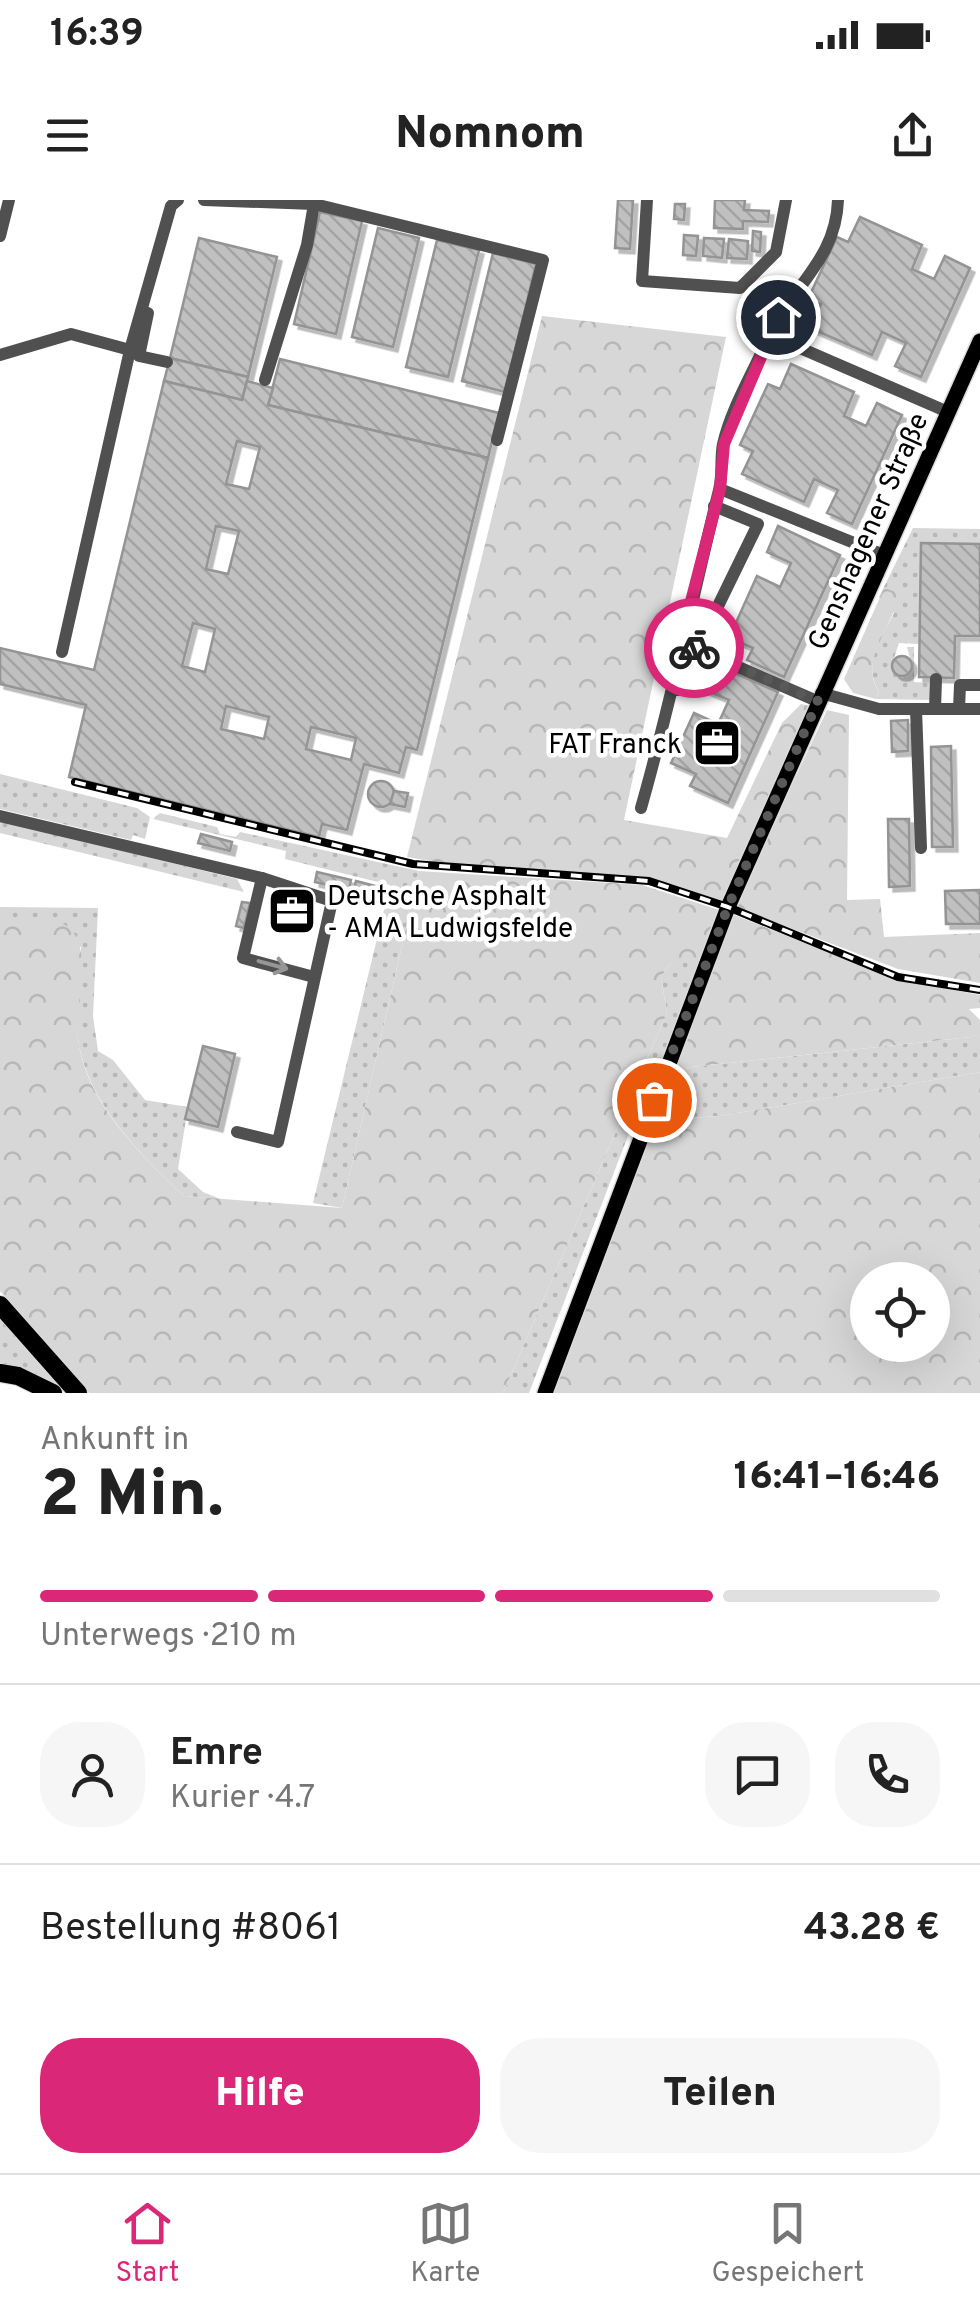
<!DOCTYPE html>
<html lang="de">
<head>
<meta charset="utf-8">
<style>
  :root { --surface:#fff; --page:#f6f6f6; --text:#222; --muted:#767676; --line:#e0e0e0; --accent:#db2777 }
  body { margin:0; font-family:Overpass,sans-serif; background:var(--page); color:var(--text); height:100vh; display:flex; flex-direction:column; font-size:38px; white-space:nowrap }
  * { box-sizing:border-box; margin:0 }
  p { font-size:32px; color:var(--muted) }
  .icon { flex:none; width:55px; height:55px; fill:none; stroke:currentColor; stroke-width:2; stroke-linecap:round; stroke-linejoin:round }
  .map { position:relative; height:1193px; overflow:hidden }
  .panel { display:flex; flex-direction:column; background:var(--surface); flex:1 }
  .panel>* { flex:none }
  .buttons { position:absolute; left:850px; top:1062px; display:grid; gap:20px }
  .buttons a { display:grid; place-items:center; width:100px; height:100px; border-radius:50%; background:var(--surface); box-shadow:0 10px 40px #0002; font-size:50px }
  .pin { position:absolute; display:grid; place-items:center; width:85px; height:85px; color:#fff; margin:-42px; border:5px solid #fff; border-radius:50%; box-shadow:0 2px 10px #0007 }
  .courier { position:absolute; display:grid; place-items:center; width:100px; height:100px; margin:-50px; border:8px solid #db2777; border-radius:50%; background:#fff; color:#222; box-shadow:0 2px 12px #0007 }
  .head em { font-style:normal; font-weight:800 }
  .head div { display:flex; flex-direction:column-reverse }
  .head { display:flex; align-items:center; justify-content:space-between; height:170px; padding:0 40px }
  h1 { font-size:65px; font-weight:800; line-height:75px }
  .bar { display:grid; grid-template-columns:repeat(4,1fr); gap:15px 10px; align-content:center; height:120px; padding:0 40px }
  .bar i { height:12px; border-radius:8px; background:var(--line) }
  .bar .current { background:var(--accent) }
  .bar p { grid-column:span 4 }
  .line { display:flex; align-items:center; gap:25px; padding:0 40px; border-top:2px solid var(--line) }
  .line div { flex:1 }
  .round { display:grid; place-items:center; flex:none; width:105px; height:105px; border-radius:40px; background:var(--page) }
  .button { display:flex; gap:20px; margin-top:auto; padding:20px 40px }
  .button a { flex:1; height:115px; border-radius:40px; background:var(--accent); color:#fff; font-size:40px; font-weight:800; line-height:115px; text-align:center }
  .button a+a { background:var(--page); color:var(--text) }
  .status { display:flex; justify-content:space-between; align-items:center; height:70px; padding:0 50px; background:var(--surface); direction:ltr }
  .status svg { height:28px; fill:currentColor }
  header { display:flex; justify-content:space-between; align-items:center; height:130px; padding:0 40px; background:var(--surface); font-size:45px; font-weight:800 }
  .dock { display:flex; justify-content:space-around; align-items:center; height:140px; border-top:2px solid var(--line); background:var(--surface); font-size:28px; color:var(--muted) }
  .dock a { display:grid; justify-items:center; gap:5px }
  .dock .current { color:var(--accent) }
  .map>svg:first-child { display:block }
  .grass { fill:url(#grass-dots) }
  .forest { fill:url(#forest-crowns); fill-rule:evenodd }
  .building { fill:url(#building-back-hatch); stroke:#949494; stroke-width:2.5; fill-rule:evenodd; filter:url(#shadow) }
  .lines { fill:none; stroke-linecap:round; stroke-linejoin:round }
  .major-casing { stroke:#dbdbdb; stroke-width:18 }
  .highway-casing { stroke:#dbdbdb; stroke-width:20 }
  .minor { stroke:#505050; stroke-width:12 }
  .major { stroke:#000; stroke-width:15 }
  .highway { stroke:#000; stroke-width:18 }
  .rail-casing { stroke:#000; stroke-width:8 }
  .rail { stroke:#fff; stroke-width:4; stroke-dasharray:11; stroke-linecap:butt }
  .oneway { stroke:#969696 }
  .done { stroke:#595959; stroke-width:10; stroke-dasharray:0 18 }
  .route { stroke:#db2777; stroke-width:12 }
  .labels { text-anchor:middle; stroke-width:9; stroke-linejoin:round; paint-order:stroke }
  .street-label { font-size:28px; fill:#000; stroke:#fff }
  .poi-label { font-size:28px; fill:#000; stroke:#fff; text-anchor:end }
</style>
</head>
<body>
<div class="status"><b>16:39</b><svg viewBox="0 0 49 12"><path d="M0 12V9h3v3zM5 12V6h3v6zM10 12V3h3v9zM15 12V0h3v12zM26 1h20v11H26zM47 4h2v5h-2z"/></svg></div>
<header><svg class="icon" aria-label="menu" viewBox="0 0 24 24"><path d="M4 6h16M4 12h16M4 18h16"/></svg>Nomnom<svg class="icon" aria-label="share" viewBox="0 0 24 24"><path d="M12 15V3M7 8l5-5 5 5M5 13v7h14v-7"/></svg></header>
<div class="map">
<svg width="980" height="1193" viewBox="0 0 980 1193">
  <defs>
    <pattern id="grass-dots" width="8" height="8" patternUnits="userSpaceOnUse" patternTransform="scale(2.5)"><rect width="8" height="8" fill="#d7d7d7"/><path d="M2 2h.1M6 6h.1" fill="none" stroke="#b7b7b7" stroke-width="1.8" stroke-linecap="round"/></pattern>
    <pattern id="forest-crowns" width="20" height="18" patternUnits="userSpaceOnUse" patternTransform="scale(2.5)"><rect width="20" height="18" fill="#d7d7d7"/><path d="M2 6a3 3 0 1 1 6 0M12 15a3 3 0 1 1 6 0" fill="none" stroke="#b7b7b7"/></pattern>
    <pattern id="building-back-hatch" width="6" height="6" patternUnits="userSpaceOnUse" patternTransform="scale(2.5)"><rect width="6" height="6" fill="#c0c0c0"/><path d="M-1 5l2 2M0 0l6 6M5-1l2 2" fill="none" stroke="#a3a3a3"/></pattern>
    <filter id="shadow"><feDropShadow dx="4.5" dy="4.5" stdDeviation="0" flood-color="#0004"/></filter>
  </defs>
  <rect width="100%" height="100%" fill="#fff"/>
  <g class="grass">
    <path d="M913,328L980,329V344H921L919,444L899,443L891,467L898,476L909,474L912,466L907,447H914V482L930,483V500L876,499L879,492C862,464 881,438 894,413L879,397Z"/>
    <path d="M0,574L137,608L150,617L145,639L133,635L131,640L0,609Z"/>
    <path d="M160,613L217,627L220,634L236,637L240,632L419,671L342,1008L313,1003L390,685L285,659L286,651L153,619Z"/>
    <path d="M0,620L237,679L244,692L0,633Z"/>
    <path d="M0,707L98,708L93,816L98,851L113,860L145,900L188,907L178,969L203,992L220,999L184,996C140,954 87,903 78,839C74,808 81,778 81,747L0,720Z"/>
    <path d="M671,762H701L659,870L653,871L529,1193H503L667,813L661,777Z"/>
    <path d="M980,836V872L720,916L690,918L664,912L682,868Z"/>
    <path d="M0,1116L70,1193L0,1168Z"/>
  </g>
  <g class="forest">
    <path d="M542,116L726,137L624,620L727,638L782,523L801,504L810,506L724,703L645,677L470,668L407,657Z"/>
    <path d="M884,388L899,393C894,427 858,458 879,492L876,499L853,493L844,479Z"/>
    <path d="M827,510L849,515L847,700L880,699L884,737L980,733V783L898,769L735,707Z"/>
    <path d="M419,671L642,685L719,710L701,762H671L661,777L667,813L503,1193H89L0,1091V720C22,720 58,712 73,732C92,757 75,808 78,839C86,903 140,954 184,996L342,1008Z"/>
    <path d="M732,714L896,779L980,795V808L969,809L980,820V836L682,868L664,912L690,918L720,916L980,872V1193H554ZM868,1080H932V1145H868Z"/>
  </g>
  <g class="building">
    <path d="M618,0H633L630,49L615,48Z"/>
    <path d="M715,0H745L744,10L769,11L768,22L743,21V29L714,28Z"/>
    <path d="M675,4H685L684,20L674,19Z"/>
    <path d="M320,12L362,21L336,134L294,124Z"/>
    <path d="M860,17L922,45L912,69L934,79L945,56L970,68L921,177L895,166L906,143L882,132L872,155L810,128L821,104L808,99L837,37L848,42Z"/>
    <path d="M378,28L419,38L393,147L352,137Z"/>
    <path d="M753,31L761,32L760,52L752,51Z"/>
    <path d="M684,35L698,36L696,56L683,55Z"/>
    <path d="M199,38L277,57L248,177L170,158Z"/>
    <path d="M704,38L724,39L722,58L703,56Z"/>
    <path d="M729,39L748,41L747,59L727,58Z"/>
    <path d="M437,40L479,50L448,177L406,167Z"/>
    <path d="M493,53L536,64L505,192L462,181Z"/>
    <path d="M170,158L248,177L242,200L164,181Z"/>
    <path d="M280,159L499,213L488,258L268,205Z"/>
    <path d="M791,164L854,192L844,216L866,226L877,203L902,215L852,324L827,313L838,290L814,279L804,302L742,274L753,251L740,245L768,184L780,189Z"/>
    <path d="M164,181L242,200L247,181L273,188L268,205L488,258L417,550L406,547L399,573L364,564L347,630L322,624L319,637L69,577L86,505L0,484V448L94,470ZM237,241L260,247L249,289L226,284ZM216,326L239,331L228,374L206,369ZM193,423L215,429L205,472L182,466ZM226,506L269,517L264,539L221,529ZM311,527L356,538L351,560L306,549Z"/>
    <path d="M778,326L840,355L784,477L747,460L753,448L729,438L757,376L780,387L791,363L767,352Z"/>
    <path d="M921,343L980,344V436H955L954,478L919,477Z"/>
    <circle cx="902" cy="466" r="10"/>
    <path d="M716,465L778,492L728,603L690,586L696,574L671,563L694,513L718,524L729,500L705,490Z"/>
    <path d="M908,520V551L892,552L891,521Z"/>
    <path d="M951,546L953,647H932L931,547Z"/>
    <circle cx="381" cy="594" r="13"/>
    <path d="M394,591L408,593L405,607L390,604Z"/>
    <path d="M888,619H909L910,686L889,687Z"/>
    <path d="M201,634L232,642L230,651L198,643Z"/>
    <path d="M317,672L351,680L349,690L315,682Z"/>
    <path d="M356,681L375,686L372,696L353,691Z"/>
    <path d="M980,690V724H946L945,691Z"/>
    <path d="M242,702L250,703L244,728L236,726Z"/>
    <path d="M203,846L235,854L218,927L185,919Z"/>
  </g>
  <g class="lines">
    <g class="major-casing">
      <path id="major" d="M545,1193L728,707L980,141"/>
    </g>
    <g class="highway-casing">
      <g id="highway">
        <path d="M0,1105L78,1193"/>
        <path d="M0,1173L18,1176L53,1193"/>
      </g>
    </g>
    <g class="minor">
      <path d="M204,0L314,4L543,60L497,240"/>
      <path d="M647,0L642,81L740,88L776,52L786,0"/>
      <path d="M0,36L9,0"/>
      <path d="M148,113L139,156L167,162"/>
      <path d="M770,135L948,212"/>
      <path d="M0,155L71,134L130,150"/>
      <path d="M265,180L307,45L314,4"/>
      <path d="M720,289L884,355"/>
      <path d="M692,447L817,501"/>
      <path d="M62,452L130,150L171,6L178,0"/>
      <path d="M677,490L758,324L714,306"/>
      <path d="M821,493L879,509H980"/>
      <path d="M916,509L921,648"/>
      <path d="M935,509L936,479"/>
      <path d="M959,509L960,485H980"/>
      <path d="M641,608C671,503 693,396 719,290C723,275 720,259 723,244C731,209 753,172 768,139C791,86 836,61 838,0"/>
      <path d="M0,616L262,678L332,701L278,942L237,932"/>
      <path d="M262,678L243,758L314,777"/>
    </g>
    <use href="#major" class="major"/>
    <use href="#highway" class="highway"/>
    <g class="rail-casing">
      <path id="rail" d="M75,582L413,664L649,681L728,707L898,777L980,790"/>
    </g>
    <use href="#rail" class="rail"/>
  </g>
  <defs><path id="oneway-shaft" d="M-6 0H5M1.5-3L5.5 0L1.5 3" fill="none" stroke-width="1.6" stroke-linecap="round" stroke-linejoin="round" transform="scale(2.5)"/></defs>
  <use class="oneway" href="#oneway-shaft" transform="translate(273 765) rotate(15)"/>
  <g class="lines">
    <path class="done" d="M654,900L728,707L818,501L694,448"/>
    <path class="route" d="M694,448L680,444L720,289L724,244L778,117"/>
  </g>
  <defs>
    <g id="office-square" transform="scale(2.5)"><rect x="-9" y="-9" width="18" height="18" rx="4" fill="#000" stroke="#fff"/><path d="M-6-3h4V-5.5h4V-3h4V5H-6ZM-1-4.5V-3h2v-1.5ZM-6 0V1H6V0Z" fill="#fff"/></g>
  </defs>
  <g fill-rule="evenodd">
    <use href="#office-square" x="717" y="543"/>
    <use href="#office-square" x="292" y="711"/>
  </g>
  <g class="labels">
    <g class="street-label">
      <text transform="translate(867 331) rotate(-66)" y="10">Genshagener Straße</text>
    </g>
    <g class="poi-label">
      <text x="682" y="553">FAT Franck</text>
      <text x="327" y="705" text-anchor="start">Deutsche Asphalt<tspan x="327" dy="32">- AMA Ludwigsfelde</tspan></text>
    </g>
  </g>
</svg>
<div class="buttons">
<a><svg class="icon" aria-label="locate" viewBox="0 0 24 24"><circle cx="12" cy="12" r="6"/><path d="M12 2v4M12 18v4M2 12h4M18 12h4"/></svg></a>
</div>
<div class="pin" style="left:654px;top:900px;background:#ea580c"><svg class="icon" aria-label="bag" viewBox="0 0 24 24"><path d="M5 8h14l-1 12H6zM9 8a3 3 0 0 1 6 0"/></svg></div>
<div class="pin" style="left:778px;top:117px;background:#1f2937"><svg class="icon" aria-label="home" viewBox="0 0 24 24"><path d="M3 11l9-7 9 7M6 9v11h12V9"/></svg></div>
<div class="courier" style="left:694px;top:448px"><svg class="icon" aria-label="bike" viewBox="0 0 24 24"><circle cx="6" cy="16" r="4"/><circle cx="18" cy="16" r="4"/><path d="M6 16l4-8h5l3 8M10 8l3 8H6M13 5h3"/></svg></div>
</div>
<section class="panel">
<div class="head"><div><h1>2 Min.</h1><p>Ankunft in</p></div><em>16:41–16:46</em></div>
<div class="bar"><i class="current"></i><i class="current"></i><i class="current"></i><i></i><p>Unterwegs · 210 m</p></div>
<div class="line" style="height:180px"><a class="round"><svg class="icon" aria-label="person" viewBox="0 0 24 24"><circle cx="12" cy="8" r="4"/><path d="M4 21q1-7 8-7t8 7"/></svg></a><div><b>Emre</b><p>Kurier · 4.7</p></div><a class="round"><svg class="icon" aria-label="chat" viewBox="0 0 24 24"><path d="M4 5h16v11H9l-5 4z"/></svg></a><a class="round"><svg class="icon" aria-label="phone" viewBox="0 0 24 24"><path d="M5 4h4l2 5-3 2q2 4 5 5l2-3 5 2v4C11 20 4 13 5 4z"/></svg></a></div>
<div class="line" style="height:130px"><div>Bestellung #8061</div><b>43.28 €</b></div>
<div class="button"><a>Hilfe</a><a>Teilen</a></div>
</section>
<nav class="dock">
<a class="current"><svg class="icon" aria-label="home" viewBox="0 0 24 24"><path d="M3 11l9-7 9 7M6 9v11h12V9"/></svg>Start</a>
<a><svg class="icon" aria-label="map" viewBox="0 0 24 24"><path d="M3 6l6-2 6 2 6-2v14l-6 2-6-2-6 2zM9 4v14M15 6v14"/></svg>Karte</a>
<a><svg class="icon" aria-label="saved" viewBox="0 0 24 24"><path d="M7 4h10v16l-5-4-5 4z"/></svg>Gespeichert</a>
</nav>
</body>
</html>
